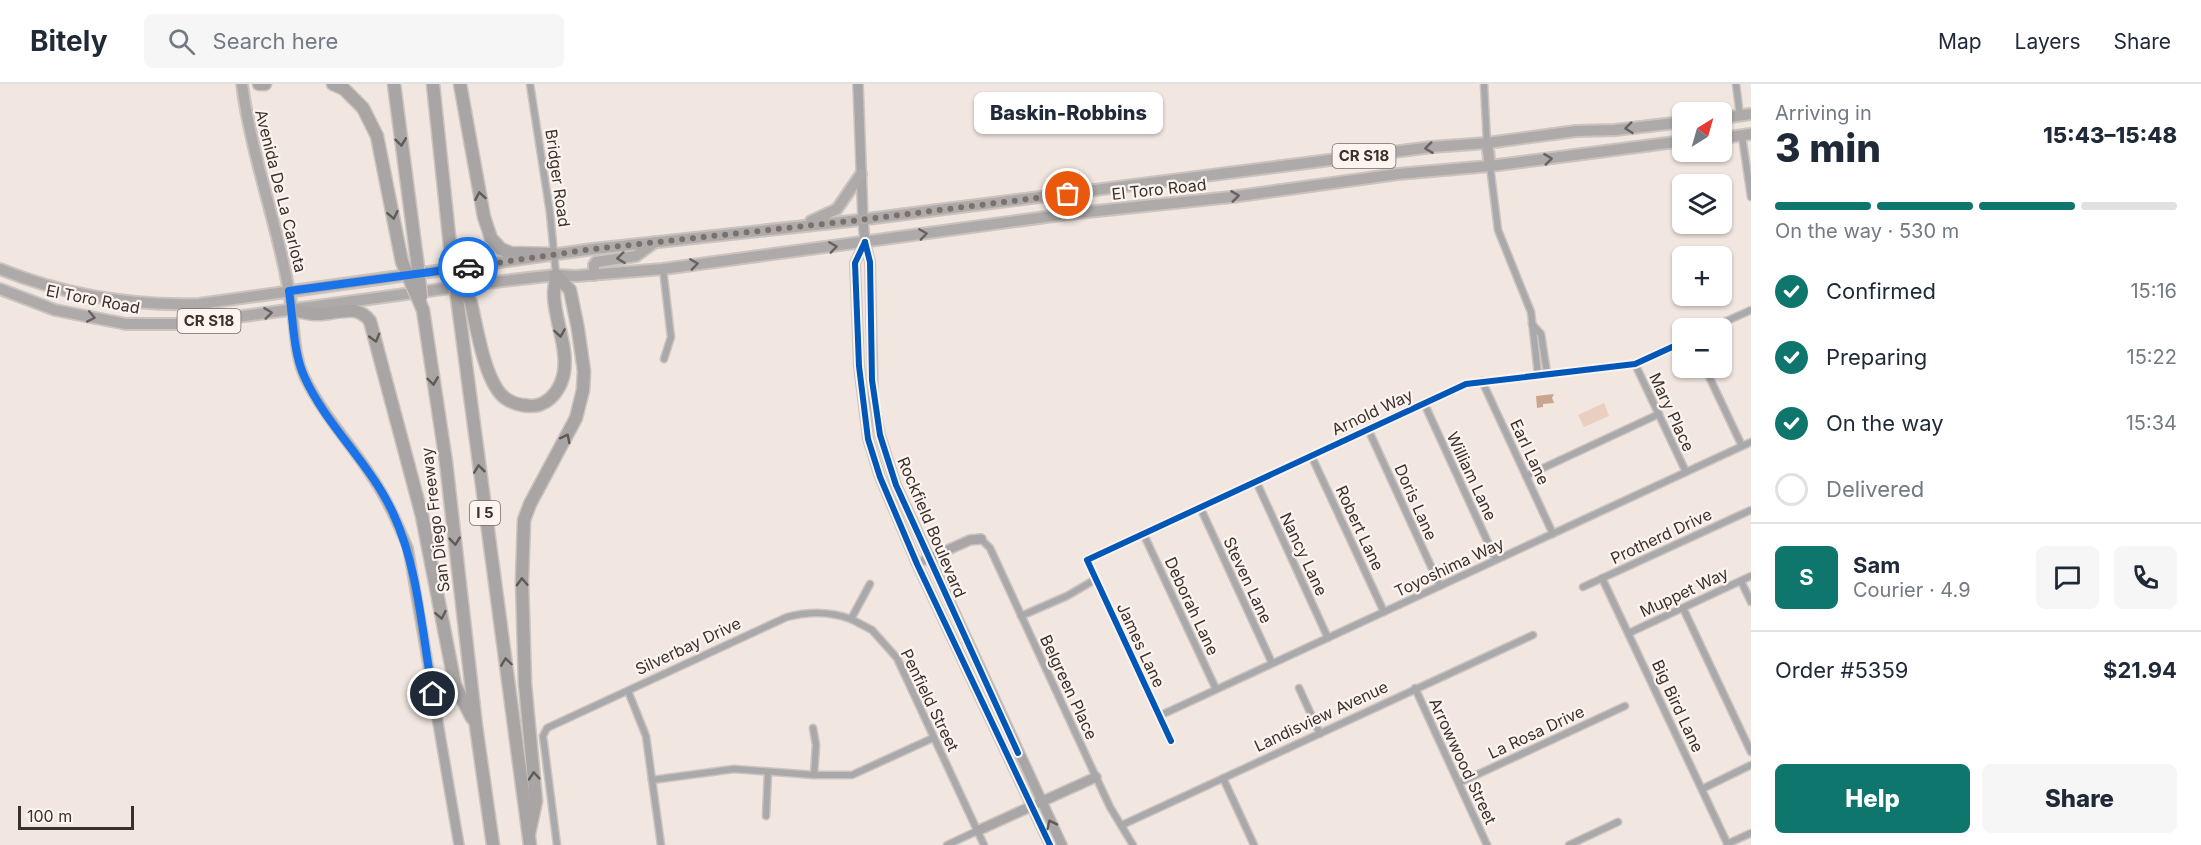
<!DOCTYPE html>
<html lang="en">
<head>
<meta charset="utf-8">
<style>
  :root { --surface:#fff; --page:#f6f6f7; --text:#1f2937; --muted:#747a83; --line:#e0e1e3; --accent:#0f766e }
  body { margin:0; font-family:Inter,sans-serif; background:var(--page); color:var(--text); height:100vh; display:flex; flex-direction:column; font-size:22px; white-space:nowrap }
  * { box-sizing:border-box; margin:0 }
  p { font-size:20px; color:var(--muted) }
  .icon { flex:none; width:33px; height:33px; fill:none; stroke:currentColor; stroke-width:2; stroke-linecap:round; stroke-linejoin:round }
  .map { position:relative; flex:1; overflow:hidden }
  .drawer { display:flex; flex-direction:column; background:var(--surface); width:450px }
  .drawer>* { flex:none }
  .needle { width:39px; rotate:37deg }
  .buttons { position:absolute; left:1672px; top:18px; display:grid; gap:12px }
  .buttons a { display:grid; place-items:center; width:60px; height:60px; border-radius:9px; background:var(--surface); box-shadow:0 2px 4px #0004; font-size:30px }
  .scale { position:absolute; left:18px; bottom:15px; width:116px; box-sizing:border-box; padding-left:6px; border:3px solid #3a312d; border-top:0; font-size:16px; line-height:21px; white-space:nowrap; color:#3a312d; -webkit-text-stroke:4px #fdf4ef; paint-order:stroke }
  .pin { position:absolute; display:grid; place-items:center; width:51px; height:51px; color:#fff; margin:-26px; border:3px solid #fff; border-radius:50%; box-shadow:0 2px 6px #0007 }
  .courier { position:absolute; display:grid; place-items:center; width:60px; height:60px; margin:-30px; border:4px solid #1a73e8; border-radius:50%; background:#fff; color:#222; box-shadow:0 2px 8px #0007 }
  .bubble { position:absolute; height:42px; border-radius:9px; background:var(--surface); box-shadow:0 2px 4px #0004; font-size:20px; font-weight:800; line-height:42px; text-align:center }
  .headline em { font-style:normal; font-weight:800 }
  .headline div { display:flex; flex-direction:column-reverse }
  .headline { display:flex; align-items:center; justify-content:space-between; height:102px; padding:0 24px }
  h1 { font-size:39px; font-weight:800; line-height:45px }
  .bar { display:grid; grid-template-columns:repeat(4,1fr); gap:9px 6px; align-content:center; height:72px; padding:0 24px }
  .bar i { height:8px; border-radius:4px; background:var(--line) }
  .bar .selected { background:var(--accent) }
  .bar p { grid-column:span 4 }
  .line { display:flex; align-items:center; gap:15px; padding:0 24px; border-top:2px solid var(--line) }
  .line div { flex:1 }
  .round { display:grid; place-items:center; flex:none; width:63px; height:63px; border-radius:9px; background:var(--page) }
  ol { padding:0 24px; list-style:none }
  li { display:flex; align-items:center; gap:18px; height:66px }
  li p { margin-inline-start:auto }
  li .icon { padding:6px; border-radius:50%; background:var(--accent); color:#fff; stroke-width:4 }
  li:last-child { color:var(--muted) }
  li i { width:33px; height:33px; border:3px solid var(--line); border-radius:50% }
  .primary-button { display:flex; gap:12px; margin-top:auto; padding:12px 24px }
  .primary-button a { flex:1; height:69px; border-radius:9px; background:var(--accent); color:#fff; font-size:24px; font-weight:800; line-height:69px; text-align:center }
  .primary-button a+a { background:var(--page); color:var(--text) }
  header { display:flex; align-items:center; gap:36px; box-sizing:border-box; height:84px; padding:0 30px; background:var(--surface); border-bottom:2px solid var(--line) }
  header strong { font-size:28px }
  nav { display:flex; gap:33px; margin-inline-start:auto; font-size:21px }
  .search { width:420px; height:54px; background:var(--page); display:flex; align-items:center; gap:15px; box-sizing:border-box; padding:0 21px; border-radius:9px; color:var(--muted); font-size:22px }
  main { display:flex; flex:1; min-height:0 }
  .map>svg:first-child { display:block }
  .green { fill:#eacfc1 }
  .water { fill:#caa48f }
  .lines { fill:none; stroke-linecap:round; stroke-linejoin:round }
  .street-casing { stroke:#cbc3be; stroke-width:9 }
  .secondary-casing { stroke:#cbc3be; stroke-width:12 }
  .primary-casing { stroke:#cbc3be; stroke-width:14 }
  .highway-casing { stroke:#cbc3be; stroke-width:15 }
  .street { stroke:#a9a8aa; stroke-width:6 }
  .secondary { stroke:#a9a6a7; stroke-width:9 }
  .primary { stroke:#aeaaaa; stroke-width:10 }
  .highway { stroke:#a8a5a4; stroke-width:12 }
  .highway-bridge-casing { stroke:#cbc3be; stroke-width:15; stroke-linecap:butt }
  .highway-bridge { stroke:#a8a5a4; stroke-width:12 }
  .cycleway-casing { stroke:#fdf4ef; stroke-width:10 }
  .cycleway { stroke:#0057b8; stroke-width:6 }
  .oneway { stroke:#68615f }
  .oneway2 { stroke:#605a57 }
  .oneway3 { stroke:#615a58 }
  .done { stroke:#7a706c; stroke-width:6; stroke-dasharray:0 10.8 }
  .route { stroke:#1a73e8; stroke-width:8 }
  .labels { text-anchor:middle; stroke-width:4.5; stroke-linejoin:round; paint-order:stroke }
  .shield { fill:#fdf4ef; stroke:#746c67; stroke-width:1.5 }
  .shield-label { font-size:15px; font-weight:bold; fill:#3a312d }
  .street-label { font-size:16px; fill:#3a312d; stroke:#fdf4ef }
</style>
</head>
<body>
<header>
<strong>Bitely</strong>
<div class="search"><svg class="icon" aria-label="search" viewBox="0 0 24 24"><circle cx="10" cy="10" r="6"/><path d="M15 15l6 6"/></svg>Search here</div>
<nav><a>Map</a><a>Layers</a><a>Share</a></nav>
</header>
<main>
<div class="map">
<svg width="1751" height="761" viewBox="0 0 1751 761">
  <rect width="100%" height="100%" fill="#f1e6e0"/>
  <path class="green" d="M1604,319L1609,332L1584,343L1578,331Z"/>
  <path class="water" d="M1554,310L1552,314L1554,319L1543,320V323L1537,324L1536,312Z"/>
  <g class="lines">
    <g class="street-casing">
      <g id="street">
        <path d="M530,0L550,129L556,191"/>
        <path d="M1484,0L1487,59"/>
        <path d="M1736,0L1740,32"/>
        <path d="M1742,52L1751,113"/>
        <path d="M1490,82L1498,146L1531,228L1538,290"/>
        <path d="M663,185L671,253L664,275"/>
        <path d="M1532,240L1541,250L1547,289"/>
        <path d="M1711,244L1751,226"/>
        <path d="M1635,280L1686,388"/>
        <path d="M1705,284L1742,362"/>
        <path d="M1482,297L1553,450"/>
        <path d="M1424,319L1496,476"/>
        <path d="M1368,345L1440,502"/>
        <path d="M1311,371L1384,528"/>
        <path d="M1526,392L1659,330"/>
        <path d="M1256,397L1328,554"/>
        <path d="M1200,423L1272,579"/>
        <path d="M1143,449L1216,605"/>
        <path d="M981,455L990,464L1096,693L1110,723L1133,761"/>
        <path d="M1602,494L1728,761"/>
        <path d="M1741,497L1751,518"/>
        <path d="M870,500L851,535L872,546L897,574L984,761"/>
        <path d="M1583,503L1751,426"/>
        <path d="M1683,524L1751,668"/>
        <path d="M1021,532L1067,512L1096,495"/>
        <path d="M1629,549L1751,492"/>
        <path d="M1299,604L1320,650"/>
        <path d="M1415,604L1487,761"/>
        <path d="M628,607L646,652L661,761"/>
        <path d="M1159,632L1751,358"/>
        <path d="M813,644L816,661L814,691"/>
        <path d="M1171,657L1087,476L1466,300L1635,280L1683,258"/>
        <path d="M1223,694L1254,761"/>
        <path d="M652,696L734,685L814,691H852L933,654"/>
        <path d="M1459,699L1625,622"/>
        <path d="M1702,705L1751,681"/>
        <path d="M766,732L768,688"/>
        <path d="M1122,741L1533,551"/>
        <path d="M1727,760L1751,749"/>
        <path d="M557,761L543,652L547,644L787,533C809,527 829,527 851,535"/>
        <path d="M947,761L977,747"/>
        <path d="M1569,761L1618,738"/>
      </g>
    </g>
    <g class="secondary-casing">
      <g id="secondary">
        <path d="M858,0L863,136L865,158L870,178L873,315L880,351L896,401L1062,761"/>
        <path d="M865,158L855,179L859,282L868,355L880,393L917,480L1050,761"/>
        <path d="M292,226C295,248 295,274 305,294C322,329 349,358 370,390C386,413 397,438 408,464L459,761"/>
        <path d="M925,476L970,456L981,455"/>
        <path d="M977,747L1096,693"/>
      </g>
    </g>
    <g class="primary-casing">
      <g id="primary">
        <path d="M242,0C252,77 281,149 292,226"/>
        <path d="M1722,34L1751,30"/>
        <path d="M1722,54L1751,50"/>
        <path d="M1487,59L1490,82"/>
        <path d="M811,137L837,125L861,90"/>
        <path d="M0,185C64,211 130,222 199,220L593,165L851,137L1432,63L1487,59L1576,47L1615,46L1683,38"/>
        <path d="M594,191V181L596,178L636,172L655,158"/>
        <path d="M0,205L55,226L126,240H185L494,198L556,191L576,192L663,185L1068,130L1231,113L1398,90L1490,82L1683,57"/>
      </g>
    </g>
    <g class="highway-casing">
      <g id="highway">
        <path d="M259,0H265"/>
        <path d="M333,0L344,5L363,24L377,52L402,178"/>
        <path d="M394,0L417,176"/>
        <path d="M433,0L451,171"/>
        <path d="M460,0L484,133L491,154L501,165L511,169L554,170"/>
        <path d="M471,219C477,244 485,299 505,314C510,318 517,320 522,321C528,322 535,323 541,320C554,315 562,301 564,288C568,262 554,235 554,210C554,204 556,197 556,191"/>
        <path d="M458,221L530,761"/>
        <path d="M292,226C300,227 308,230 316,230C335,231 356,218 370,237L422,432L455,601L472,634"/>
        <path d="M423,226L446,378L476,642L493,761"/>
        <path d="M529,750L536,717L525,600L522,497L524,436L530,420L576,334L583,306L584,287L578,245L570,206L556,191"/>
      </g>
    </g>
    <use href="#street" class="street"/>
    <use href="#secondary" class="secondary"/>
    <use href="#primary" class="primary"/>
    <use href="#highway" class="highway"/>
    <g class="highway-bridge-casing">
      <g id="highway-bridge">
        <path d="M451,171L471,219"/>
        <path d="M417,176L421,213"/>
        <path d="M402,178L423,226"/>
        <path d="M454,190L458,221"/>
      </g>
    </g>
    <use href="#highway-bridge" class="highway-bridge"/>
    <g class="cycleway-casing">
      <g id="cycleway">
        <path d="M865,158L855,179L859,282L868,355L880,393L917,480L1050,761"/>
        <path d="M865,158L870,178L872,296L880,351L896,401L1018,669"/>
        <path d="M1171,657L1087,476L1466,300L1635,280L1683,258"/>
      </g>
    </g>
    <use href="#cycleway" class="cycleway"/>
  </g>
  <defs><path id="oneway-chevron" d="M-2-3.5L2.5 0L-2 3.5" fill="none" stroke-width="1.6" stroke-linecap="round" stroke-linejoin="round" transform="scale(1.5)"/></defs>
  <g class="oneway">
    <use href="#oneway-chevron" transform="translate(1629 44) rotate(174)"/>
    <use href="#oneway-chevron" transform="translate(1429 64) rotate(173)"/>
    <use href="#oneway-chevron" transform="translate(1548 75) rotate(-7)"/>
    <use href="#oneway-chevron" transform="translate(1235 112) rotate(-7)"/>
    <use href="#oneway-chevron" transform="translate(923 150) rotate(-8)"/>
    <use href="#oneway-chevron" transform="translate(833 163) rotate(-8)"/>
    <use href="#oneway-chevron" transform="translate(621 174) rotate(173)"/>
    <use href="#oneway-chevron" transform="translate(694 180) rotate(-8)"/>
    <use href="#oneway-chevron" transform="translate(268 229) rotate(-7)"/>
    <use href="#oneway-chevron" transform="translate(91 233) rotate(11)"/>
  </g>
  <g class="oneway2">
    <use href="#oneway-chevron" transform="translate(401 58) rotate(83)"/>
    <use href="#oneway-chevron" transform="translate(480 112) rotate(-100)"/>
    <use href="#oneway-chevron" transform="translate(393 131) rotate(79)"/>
    <use href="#oneway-chevron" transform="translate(560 249) rotate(81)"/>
    <use href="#oneway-chevron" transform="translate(375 254) rotate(74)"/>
    <use href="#oneway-chevron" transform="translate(433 297) rotate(82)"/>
    <use href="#oneway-chevron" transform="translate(566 354) rotate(-63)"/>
    <use href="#oneway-chevron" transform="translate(479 385) rotate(-97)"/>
    <use href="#oneway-chevron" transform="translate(455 457) rotate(84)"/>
    <use href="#oneway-chevron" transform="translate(522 498) rotate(-92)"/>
    <use href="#oneway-chevron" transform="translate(441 531) rotate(79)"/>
    <use href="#oneway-chevron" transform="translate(506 578) rotate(-98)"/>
    <use href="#oneway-chevron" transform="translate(534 692) rotate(-95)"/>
  </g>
  <use class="oneway3" href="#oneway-chevron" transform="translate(1051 740) rotate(-116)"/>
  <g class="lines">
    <path class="done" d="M468,183L593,165L851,137L1068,110"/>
    <path class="route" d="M433,610C422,550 419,486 393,429C370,379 326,342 304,292C293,267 293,234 289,207L468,183"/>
  </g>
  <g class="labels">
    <g class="shield">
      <rect x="1332.5" y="60" width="63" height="24" rx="4.5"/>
      <rect x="177.5" y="225" width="63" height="24" rx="4.5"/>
      <rect x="470" y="417" width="30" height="24" rx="4.5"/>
    </g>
    <g class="shield-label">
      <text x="1364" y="77">CR S18</text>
      <text x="209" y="242">CR S18</text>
      <text x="485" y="434">I 5</text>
    </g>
    <g class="street-label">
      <text transform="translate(558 94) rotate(82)" y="6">Bridger Road</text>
      <text transform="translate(1159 105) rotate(-6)" y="6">El Toro Road</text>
      <text transform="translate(281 107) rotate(76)" y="6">Avenida De La Carlota</text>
      <text transform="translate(93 215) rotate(11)" y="6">El Toro Road</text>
      <text transform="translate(1372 328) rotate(-25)" y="6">Arnold Way</text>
      <text transform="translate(1672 328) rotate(65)" y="6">Mary Place</text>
      <text transform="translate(1530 368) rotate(65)" y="6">Earl Lane</text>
      <text transform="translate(1472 392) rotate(65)" y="6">William Lane</text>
      <text transform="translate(1416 418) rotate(66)" y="6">Doris Lane</text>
      <text transform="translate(435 436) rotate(-97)" y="6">San Diego Freeway</text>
      <text transform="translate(932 443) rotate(67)" y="6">Rockfield Boulevard</text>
      <text transform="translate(1360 444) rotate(65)" y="6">Robert Lane</text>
      <text transform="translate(1661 452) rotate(-25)" y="6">Protherd Drive</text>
      <text transform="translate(1304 470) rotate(65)" y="6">Nancy Lane</text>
      <text transform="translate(1449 483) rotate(-25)" y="6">Toyoshima Way</text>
      <text transform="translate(1248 496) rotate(65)" y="6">Steven Lane</text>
      <text transform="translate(1684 508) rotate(-25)" y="6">Muppet Way</text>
      <text transform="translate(1192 522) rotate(65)" y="6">Deborah Lane</text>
      <text transform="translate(1141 561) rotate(65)" y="6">James Lane</text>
      <text transform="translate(688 562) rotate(-25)" y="6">Silverbay Drive</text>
      <text transform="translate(1069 603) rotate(65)" y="6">Belgreen Place</text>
      <text transform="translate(930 616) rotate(64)" y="6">Penfield Street</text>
      <text transform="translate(1678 622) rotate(65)" y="6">Big Bird Lane</text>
      <text transform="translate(1321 632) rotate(-25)" y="6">Landisview Avenue</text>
      <text transform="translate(1536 648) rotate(-25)" y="6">La Rosa Drive</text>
      <text transform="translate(1463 677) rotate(65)" y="6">Arrowwood Street</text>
    </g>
  </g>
</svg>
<div class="buttons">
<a><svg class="needle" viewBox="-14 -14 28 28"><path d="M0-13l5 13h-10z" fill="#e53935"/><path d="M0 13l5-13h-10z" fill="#747a83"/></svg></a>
<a><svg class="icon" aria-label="layers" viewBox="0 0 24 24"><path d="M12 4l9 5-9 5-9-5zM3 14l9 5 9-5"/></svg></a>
<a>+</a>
<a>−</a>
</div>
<div class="scale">100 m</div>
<div class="pin" style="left:1068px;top:110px;background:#ea580c"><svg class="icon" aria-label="bag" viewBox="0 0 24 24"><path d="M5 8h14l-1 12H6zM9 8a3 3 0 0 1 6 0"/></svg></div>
<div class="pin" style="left:433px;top:610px;background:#1f2937"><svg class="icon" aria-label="home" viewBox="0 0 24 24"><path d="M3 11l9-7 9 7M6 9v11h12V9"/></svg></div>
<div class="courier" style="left:468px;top:183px"><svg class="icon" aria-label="car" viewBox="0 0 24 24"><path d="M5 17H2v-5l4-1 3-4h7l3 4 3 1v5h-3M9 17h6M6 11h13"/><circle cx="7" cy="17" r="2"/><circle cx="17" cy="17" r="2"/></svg></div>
<div class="bubble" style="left:974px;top:8px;width:189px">Baskin-Robbins</div>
</div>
<section class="drawer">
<div class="headline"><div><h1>3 min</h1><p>Arriving in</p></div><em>15:43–15:48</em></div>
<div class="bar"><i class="selected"></i><i class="selected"></i><i class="selected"></i><i></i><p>On the way · 530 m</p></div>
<ol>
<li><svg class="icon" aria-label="check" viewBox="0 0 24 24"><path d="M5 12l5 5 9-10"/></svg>Confirmed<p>15:16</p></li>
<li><svg class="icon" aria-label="check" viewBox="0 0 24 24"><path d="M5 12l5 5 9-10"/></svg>Preparing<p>15:22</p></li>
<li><svg class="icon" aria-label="check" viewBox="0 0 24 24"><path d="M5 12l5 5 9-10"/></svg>On the way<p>15:34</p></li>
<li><i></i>Delivered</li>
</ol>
<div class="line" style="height:108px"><b class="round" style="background:var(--accent);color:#fff">S</b><div><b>Sam</b><p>Courier · 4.9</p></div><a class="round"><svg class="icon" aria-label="chat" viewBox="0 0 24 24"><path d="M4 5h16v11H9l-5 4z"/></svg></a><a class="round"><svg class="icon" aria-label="phone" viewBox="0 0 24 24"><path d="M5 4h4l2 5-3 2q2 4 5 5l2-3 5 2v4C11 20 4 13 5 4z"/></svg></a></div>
<div class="line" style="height:78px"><div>Order #5359</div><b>$21.94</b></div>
<div class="primary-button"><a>Help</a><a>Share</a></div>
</section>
</main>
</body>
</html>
